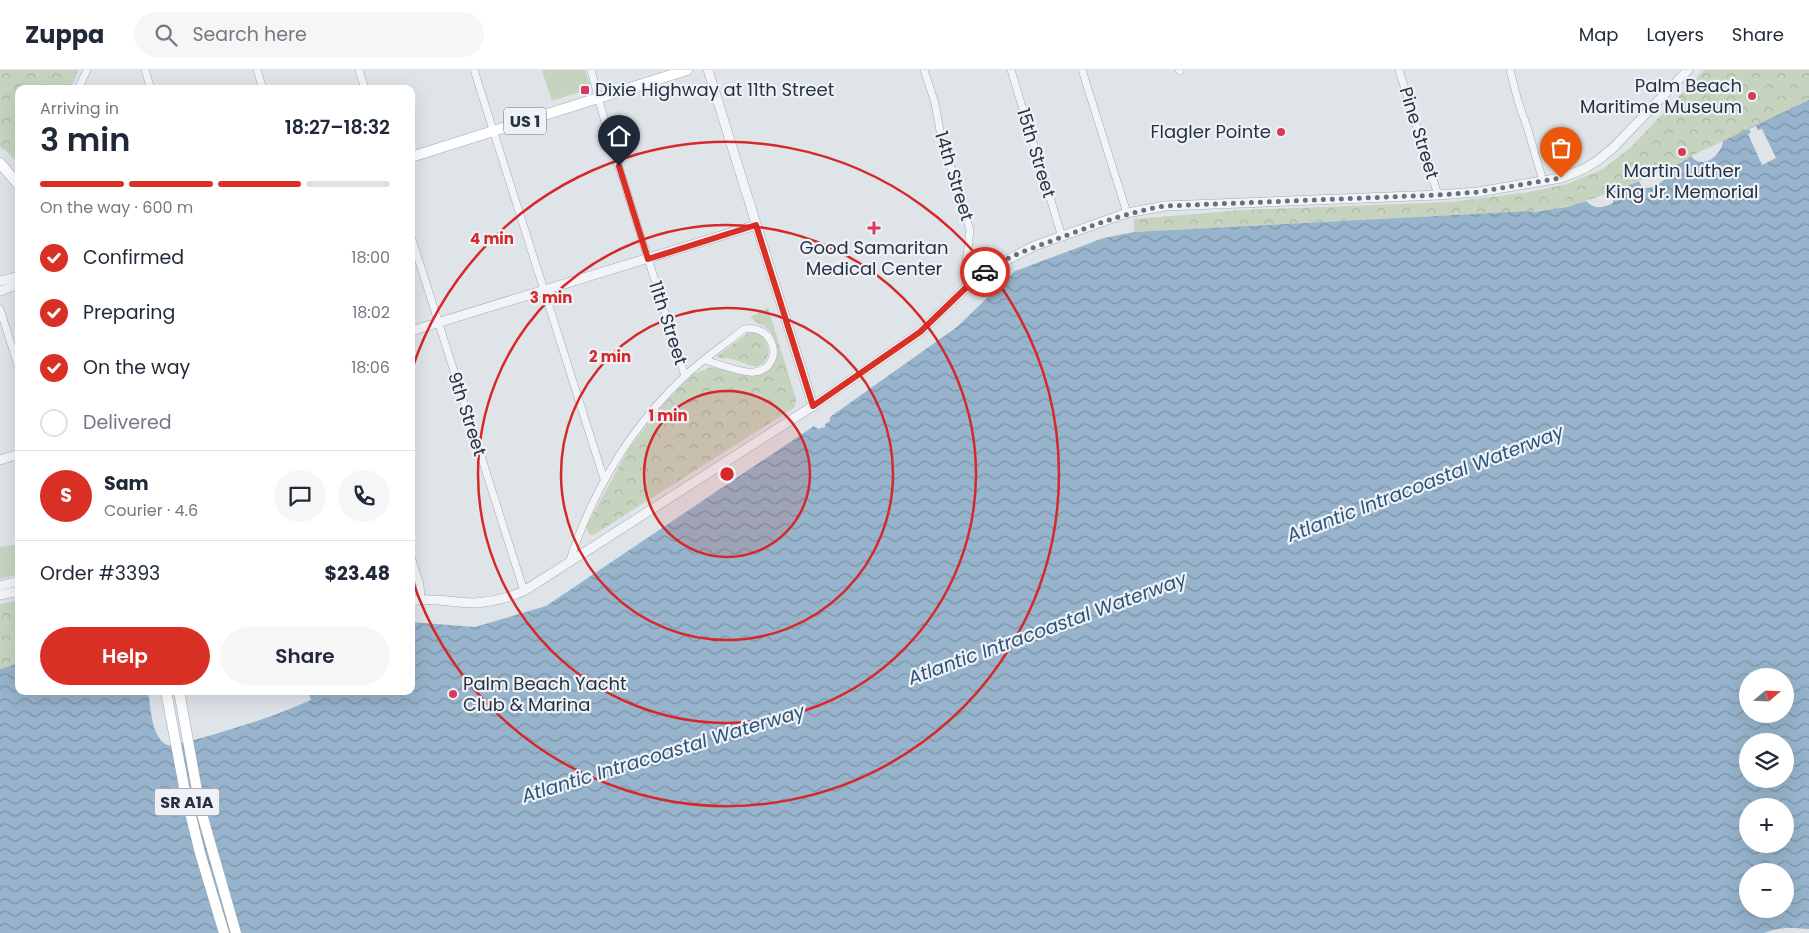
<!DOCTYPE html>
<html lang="en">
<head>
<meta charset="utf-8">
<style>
  :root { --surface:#fff; --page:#f6f6f7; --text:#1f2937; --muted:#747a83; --line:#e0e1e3; --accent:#d93025 }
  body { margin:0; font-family:Poppins,sans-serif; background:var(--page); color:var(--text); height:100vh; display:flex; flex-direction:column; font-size:19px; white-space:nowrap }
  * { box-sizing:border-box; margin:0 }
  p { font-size:16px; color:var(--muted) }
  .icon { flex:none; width:28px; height:28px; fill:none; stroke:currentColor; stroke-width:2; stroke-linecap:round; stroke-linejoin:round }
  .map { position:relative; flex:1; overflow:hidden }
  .sheet { position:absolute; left:15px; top:15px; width:400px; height:610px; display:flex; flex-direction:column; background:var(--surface); border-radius:10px; box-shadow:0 5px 20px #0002 }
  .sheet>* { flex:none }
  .needle { width:32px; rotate:71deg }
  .fabs { position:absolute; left:1739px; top:598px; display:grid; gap:10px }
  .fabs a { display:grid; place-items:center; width:55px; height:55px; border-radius:50%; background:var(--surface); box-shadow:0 5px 20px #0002; font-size:25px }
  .pin { position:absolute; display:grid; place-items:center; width:42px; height:42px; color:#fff; margin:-51px -21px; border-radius:50% 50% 50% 0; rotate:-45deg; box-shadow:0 0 5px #0007 }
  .pin .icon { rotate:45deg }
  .courier { position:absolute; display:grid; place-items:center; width:50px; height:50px; margin:-25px; border:4px solid #d93025; border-radius:50%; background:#fff; color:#222; box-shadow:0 1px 6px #0007 }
  .headline em { font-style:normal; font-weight:600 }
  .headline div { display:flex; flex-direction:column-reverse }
  .headline { display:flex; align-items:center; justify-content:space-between; height:85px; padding:0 25px }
  h1 { font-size:32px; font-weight:600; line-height:38px }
  .bar { display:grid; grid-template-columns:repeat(4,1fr); gap:8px 5px; align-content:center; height:60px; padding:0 25px }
  .bar i { height:6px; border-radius:4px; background:var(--line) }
  .bar .on { background:var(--accent) }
  .bar p { grid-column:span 4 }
  .line { display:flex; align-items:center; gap:12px; padding:0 25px; border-top:1px solid var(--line) }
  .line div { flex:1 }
  .round { display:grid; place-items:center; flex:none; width:52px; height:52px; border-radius:26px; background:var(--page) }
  ol { padding:0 25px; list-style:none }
  li { display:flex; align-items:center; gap:15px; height:55px }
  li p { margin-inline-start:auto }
  li .icon { padding:5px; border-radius:50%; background:var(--accent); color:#fff; stroke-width:4 }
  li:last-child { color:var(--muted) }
  li i { width:28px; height:28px; border:2px solid var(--line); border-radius:50% }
  .button { display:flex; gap:10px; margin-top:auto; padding:10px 25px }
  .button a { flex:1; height:58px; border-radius:30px; background:var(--accent); color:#fff; font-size:20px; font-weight:600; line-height:58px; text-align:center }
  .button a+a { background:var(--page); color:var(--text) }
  header { display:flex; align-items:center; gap:30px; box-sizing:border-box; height:70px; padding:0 25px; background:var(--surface); border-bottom:1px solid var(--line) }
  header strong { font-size:24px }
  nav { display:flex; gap:28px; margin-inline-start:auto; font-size:18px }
  .search { width:350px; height:45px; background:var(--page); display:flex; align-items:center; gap:12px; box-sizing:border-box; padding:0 18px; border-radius:28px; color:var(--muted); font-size:19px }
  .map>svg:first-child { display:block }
  .grass { fill:#c6d4bf }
  .forest { fill:url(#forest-crowns) }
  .water { fill:url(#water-waves); fill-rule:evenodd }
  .pier { fill:#dfe4e9 }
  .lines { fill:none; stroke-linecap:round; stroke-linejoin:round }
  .minor-casing { stroke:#a4abb4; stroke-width:8 }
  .tertiary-casing { stroke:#a4abb4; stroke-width:10 }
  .primary-casing { stroke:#9da9b6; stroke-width:11 }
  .minor { stroke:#f2f4f7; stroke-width:7 }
  .tertiary { stroke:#f2f4f7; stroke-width:9 }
  .primary { stroke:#fff; stroke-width:10 }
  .done { stroke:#67707c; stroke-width:5; stroke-dasharray:0 9 }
  .route { stroke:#d93025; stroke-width:6 }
  .ring { fill:none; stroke:#d62828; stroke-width:2.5 }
  .poi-dot { fill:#d9395b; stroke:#eef2f7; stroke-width:2 }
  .labels { text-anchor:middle; stroke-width:4.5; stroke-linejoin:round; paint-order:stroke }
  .shield { fill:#eef2f7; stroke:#626c78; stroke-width:1 }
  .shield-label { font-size:16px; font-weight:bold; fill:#263242 }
  .poi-label { font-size:18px; fill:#263242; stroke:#eef2f7; text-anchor:end }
  .street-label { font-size:18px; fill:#263242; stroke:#eef2f7 }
  .water-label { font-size:19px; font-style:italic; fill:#2d5479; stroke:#eef2f7 }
  .centre { fill:#d62828; stroke:#eef2f7; stroke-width:2.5 }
  .ring-label { font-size:15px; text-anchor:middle; font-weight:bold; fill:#d62828; stroke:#eef2f7; stroke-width:4.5; stroke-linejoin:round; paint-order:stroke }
</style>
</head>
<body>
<header>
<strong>Zuppa</strong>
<div class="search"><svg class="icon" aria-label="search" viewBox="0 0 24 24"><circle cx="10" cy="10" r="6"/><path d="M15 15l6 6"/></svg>Search here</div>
<nav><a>Map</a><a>Layers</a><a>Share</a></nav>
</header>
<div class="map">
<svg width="1809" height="863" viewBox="0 0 1809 863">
  <defs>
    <pattern id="forest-crowns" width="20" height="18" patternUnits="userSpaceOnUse" patternTransform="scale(1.25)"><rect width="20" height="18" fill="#c6d4bf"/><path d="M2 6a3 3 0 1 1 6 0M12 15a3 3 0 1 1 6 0" fill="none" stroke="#aab6a5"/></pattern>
    <pattern id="water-waves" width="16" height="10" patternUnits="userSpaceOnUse" patternTransform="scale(1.25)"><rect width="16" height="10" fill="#97b4cc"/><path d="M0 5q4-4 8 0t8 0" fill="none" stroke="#7b93a7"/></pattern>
  </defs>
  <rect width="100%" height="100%" fill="#dfe4e9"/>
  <g class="grass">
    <path d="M546,0H585L591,18L552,31L542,1Z"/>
    <path d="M13,475H19V504L0,509V477Z"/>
  </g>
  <g class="forest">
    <path d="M0,0H79L70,19H19V94L7,82L0,77Z"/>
    <path d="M1704,0H1809V36L1756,56L1691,86C1682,93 1673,95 1663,100C1627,116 1590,132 1551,140L1134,162V149L1242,140L1450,132L1529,122L1567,114L1603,99L1630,78Z"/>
    <path d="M768,238L796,329L795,337L595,464L590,465L586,457L629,378L662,336L691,305L711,297L752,306L768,301L778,281C776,271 773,262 764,256C759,253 754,251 750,247Z"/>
    <path d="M748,263H759C764,268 770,276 768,284C762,305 747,293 735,290C730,288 724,289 719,288L717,286Z"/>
    <path d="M19,530V593L0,599V534Z"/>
  </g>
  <path class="water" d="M1809,30V859C1790,858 1783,856 1764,863H0V599L19,593V621H148C151,638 151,672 171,676C218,664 266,650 311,630L308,621H411V552L475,557L546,536L814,356L818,359L825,357V354L830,351V347L957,257L1015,201L1104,168L1134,162L1533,141L1534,142L1567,137L1586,131C1595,140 1603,138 1613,133L1614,121L1639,111C1644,124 1657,116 1665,109L1666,104L1663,99L1681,93L1691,86C1702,101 1722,85 1723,71ZM1748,606H1785V644H1748ZM1748,671H1785V709H1748ZM1748,736H1785V774H1748ZM1748,801H1785V839H1748Z"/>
  <path class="pier" d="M1756,56L1758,60L1762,59L1776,88L1762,95L1748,64L1751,63L1749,59Z"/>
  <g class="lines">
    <g class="minor-casing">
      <g id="minor">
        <path d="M145,0L151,19"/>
        <path d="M257,0L263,19"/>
        <path d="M359,0L365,19"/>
        <path d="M474,0L604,409"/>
        <path d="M591,0L605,52L685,306"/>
        <path d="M924,0L935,33L940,61L970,160L966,195L974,210"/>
        <path d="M1011,0L1062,167"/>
        <path d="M1082,0L1127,143"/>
        <path d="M1179,0L1180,1"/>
        <path d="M1399,0L1438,125"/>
        <path d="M1510,0L1518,31L1528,60L1543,111"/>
        <path d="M78,19L87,0"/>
        <path d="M411,166L524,521"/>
        <path d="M0,239L19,299"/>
        <path d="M411,487L420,515L421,529"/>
        <path d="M569,493C592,422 630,358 684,307C703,289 724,275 744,259C778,254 784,299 754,302C745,304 715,293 705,290"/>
      </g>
    </g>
    <g class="tertiary-casing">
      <g id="tertiary">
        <path d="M708,0L813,336"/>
        <path d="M0,211L19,206"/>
        <path d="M0,221L19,214"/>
        <path d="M411,261L756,155"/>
        <path d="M0,390L19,384"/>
        <path d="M0,516L19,511"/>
        <path d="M0,525L19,521"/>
        <path d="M411,531C432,527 453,533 474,533C492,532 508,528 524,521L813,336L920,262L974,210L990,199L1034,176L1127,143L1165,136L1438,125L1478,122L1525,114L1561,108L1584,99L1597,91L1613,78L1688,0"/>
      </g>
    </g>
    <g class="primary-casing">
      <g id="primary">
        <path d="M411,87L687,0"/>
        <path d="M0,93L19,115"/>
        <path d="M166,621L185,722L200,783L224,863"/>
        <path d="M179,621L200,737L236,863"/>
      </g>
    </g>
    <use href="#minor" class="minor"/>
    <use href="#tertiary" class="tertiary"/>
    <use href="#primary" class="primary"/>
  </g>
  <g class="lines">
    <path class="done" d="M985,202C1009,185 1038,176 1065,166C1099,153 1129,142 1165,136L1438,125L1478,122L1561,108"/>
    <path class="route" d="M619,96L648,189L756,155L813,336L920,262L974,210L985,202"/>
  </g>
  <circle cx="727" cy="404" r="83" fill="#d62828" fill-opacity=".12"/>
  <g class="ring">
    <circle cx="727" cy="404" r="83"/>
    <circle cx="727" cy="404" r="166"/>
    <circle cx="727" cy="404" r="249"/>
    <path d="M412 299A332 332 0 1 1 412 509"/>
  </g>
  <g class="poi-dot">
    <rect x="580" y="15" width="10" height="10" rx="2.5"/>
    <circle cx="1752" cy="26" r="5"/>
    <circle cx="1281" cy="62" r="5"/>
    <circle cx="1682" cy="82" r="5"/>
    <path d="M871.5 150.5h5v5h5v5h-5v5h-5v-5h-5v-5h5z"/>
    <circle cx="453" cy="624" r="5"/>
  </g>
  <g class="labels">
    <g class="shield">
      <rect x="504" y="37.5" width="42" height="27" rx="4"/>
      <rect x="154.5" y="718.5" width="65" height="27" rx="4"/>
    </g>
    <g class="shield-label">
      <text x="525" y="57">US 1</text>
      <text x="187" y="738">SR A1A</text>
    </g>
    <g class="poi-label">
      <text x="1742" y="22">Palm Beach<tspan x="1742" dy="21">Maritime Museum</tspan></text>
      <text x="595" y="26" text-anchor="start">Dixie Highway at 11th Street</text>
      <text x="1271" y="68">Flagler Pointe</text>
      <text x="1682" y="107" text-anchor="middle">Martin Luther<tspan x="1682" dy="21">King Jr. Memorial</tspan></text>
      <text x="874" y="184" text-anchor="middle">Good Samaritan<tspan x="874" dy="21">Medical Center</tspan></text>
      <text x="463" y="620" text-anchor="start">Palm Beach Yacht<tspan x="463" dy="21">Club &amp; Marina</tspan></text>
    </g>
    <g class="street-label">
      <text transform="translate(1419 63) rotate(73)" y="6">Pine Street</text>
      <text transform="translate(1036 83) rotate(73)" y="6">15th Street</text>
      <text transform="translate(954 106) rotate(73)" y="6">14th Street</text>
      <text transform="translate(668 253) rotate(72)" y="6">11th Street</text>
      <text transform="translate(467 344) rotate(72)" y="6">9th Street</text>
    </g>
    <g class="water-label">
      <text transform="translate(1425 413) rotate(-21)" y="7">Atlantic Intracoastal Waterway</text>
      <text transform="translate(1047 558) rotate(-20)" y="7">Atlantic Intracoastal Waterway</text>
      <text transform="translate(663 683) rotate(-17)" y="7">Atlantic Intracoastal Waterway</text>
    </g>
  </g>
  <circle cx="727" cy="404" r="8" class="centre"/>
  <g class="ring-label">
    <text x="492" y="174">4 min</text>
    <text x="551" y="233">3 min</text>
    <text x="610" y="292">2 min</text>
    <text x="668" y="351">1 min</text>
  </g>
</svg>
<div class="fabs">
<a><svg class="needle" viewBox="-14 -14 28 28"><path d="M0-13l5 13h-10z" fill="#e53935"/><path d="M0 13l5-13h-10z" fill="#747a83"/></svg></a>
<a><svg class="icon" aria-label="layers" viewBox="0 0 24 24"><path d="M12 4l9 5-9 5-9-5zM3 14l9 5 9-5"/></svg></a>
<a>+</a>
<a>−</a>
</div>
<div class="pin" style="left:1561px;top:108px;background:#ea580c"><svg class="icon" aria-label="bag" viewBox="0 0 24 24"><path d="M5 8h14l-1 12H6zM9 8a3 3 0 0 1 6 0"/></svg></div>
<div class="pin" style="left:619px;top:96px;background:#1f2937"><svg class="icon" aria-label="home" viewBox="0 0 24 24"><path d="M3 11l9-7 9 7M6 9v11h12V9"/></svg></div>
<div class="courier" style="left:985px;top:202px"><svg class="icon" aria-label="car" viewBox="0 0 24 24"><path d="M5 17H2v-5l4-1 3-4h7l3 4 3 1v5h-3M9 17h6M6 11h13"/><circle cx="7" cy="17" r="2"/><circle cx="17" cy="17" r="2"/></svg></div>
<section class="sheet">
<div class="headline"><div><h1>3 min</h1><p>Arriving in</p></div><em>18:27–18:32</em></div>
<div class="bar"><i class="on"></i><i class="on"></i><i class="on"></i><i></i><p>On the way · 600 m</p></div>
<ol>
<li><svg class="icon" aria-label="check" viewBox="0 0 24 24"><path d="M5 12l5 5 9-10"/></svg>Confirmed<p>18:00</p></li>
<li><svg class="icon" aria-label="check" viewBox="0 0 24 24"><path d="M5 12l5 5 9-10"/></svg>Preparing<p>18:02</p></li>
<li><svg class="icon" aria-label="check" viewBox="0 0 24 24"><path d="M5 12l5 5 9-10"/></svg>On the way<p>18:06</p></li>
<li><i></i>Delivered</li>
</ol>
<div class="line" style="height:90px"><b class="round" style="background:var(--accent);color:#fff">S</b><div><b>Sam</b><p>Courier · 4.6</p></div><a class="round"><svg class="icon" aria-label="chat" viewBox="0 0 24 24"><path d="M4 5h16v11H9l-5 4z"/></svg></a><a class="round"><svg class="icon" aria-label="phone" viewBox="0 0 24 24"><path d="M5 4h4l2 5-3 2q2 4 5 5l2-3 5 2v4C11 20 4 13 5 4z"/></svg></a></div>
<div class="line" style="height:65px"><div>Order #3393</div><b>$23.48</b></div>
<div class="button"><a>Help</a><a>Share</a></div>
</section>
</div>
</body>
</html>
